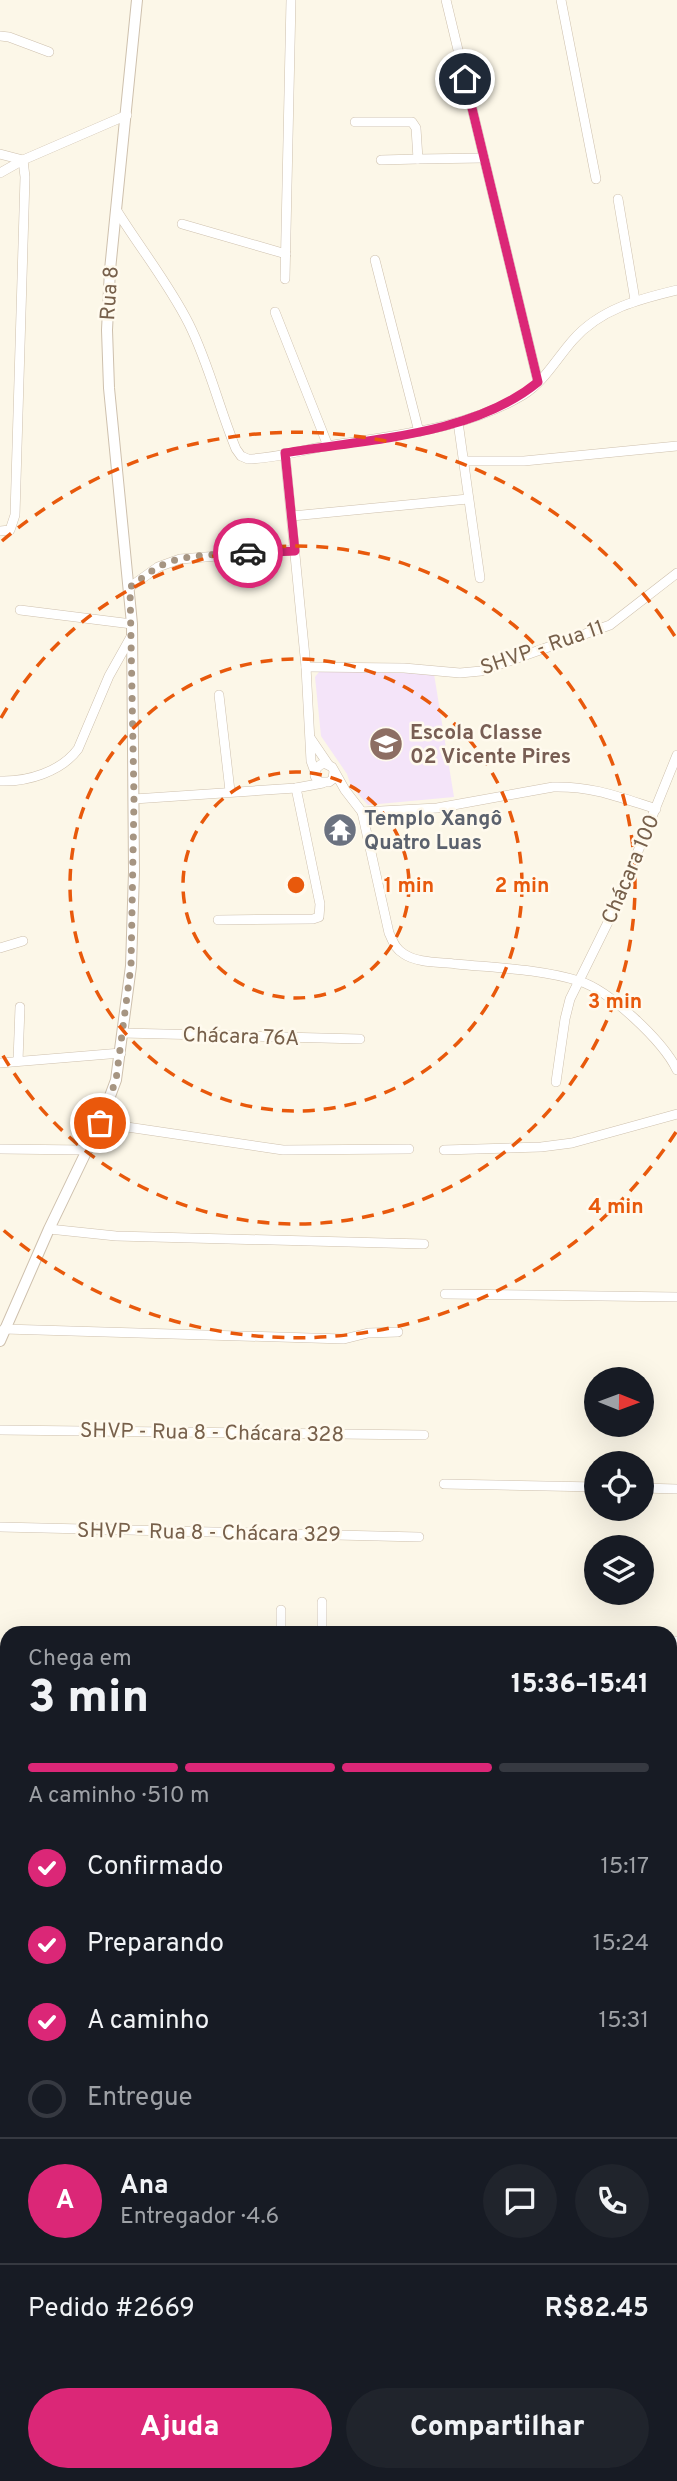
<!DOCTYPE html>
<html lang="pt">
<head>
<meta charset="utf-8">
<style>
  :root { --surface:#171b24; --page:#20242c; --text:#f1f3f6; --muted:#9ea1a6; --line:#363941; --accent:#db2777 }
  body { margin:0; font-family:Overpass,sans-serif; background:var(--page); color:var(--text); height:100vh; display:flex; flex-direction:column; font-size:26px; white-space:nowrap }
  * { box-sizing:border-box; margin:0 }
  p { font-size:23px; color:var(--muted) }
  .icon { flex:none; width:38px; height:38px; fill:none; stroke:currentColor; stroke-width:2; stroke-linecap:round; stroke-linejoin:round }
  .map { position:relative; flex:1; overflow:hidden }
  .panel { position:absolute; left:0px; top:1626px; width:677px; height:856px; display:flex; flex-direction:column; background:var(--surface); border-radius:21px 21px 0 0; box-shadow:0 7px 28px #0002 }
  .panel>* { flex:none }
  .needle { width:46px; rotate:91deg }
  .buttons { position:absolute; left:584px; top:1367px; display:grid; gap:14px }
  .buttons a { display:grid; place-items:center; width:70px; height:70px; border-radius:50%; background:var(--surface); box-shadow:0 7px 28px #0002; font-size:35px }
  .pin { position:absolute; display:grid; place-items:center; width:60px; height:60px; color:#fff; margin:-30px; border:4px solid #fff; border-radius:50%; box-shadow:0 2px 7px #0007 }
  .courier { position:absolute; display:grid; place-items:center; width:70px; height:70px; margin:-35px; border:5px solid #db2777; border-radius:50%; background:#fff; color:#222; box-shadow:0 2px 9px #0007 }
  .head em { font-style:normal; font-weight:800 }
  .head div { display:flex; flex-direction:column-reverse }
  .head { display:flex; align-items:center; justify-content:space-between; height:119px; padding:0 28px }
  h1 { font-size:46px; font-weight:800; line-height:52px }
  .bar { display:grid; grid-template-columns:repeat(4,1fr); gap:10px 7px; align-content:center; height:84px; padding:0 28px }
  .bar i { height:9px; border-radius:5px; background:var(--line) }
  .bar .selected { background:var(--accent) }
  .bar p { grid-column:span 4 }
  .line { display:flex; align-items:center; gap:18px; padding:0 28px; border-top:2px solid var(--line) }
  .line div { flex:1 }
  .round { display:grid; place-items:center; flex:none; width:74px; height:74px; border-radius:37px; background:var(--page) }
  ol { padding:0 28px; list-style:none }
  li { display:flex; align-items:center; gap:21px; height:77px }
  li p { margin-inline-start:auto }
  li .icon { padding:7px; border-radius:50%; background:var(--accent); color:#fff; stroke-width:4 }
  li:last-child { color:var(--muted) }
  li i { width:38px; height:38px; border:4px solid var(--line); border-radius:50% }
  .action { display:flex; gap:14px; margin-top:auto; padding:14px 28px }
  .action a { flex:1; height:80px; border-radius:42px; background:var(--accent); color:#fff; font-size:28px; font-weight:800; line-height:80px; text-align:center }
  .action a+a { background:var(--page); color:var(--text) }
  .map>svg:first-child { display:block }
  .residential { fill:#f4ead6 }
  .education { fill:#f4e4f9 }
  .lines { fill:none; stroke-linecap:round; stroke-linejoin:round }
  .minor-casing { stroke:#cec0ad; stroke-width:10 }
  .tertiary-casing { stroke:#cec0ad; stroke-width:12 }
  .minor { stroke:#fff; stroke-width:9 }
  .tertiary { stroke:#fff; stroke-width:10 }
  .done { stroke:#a69582; stroke-width:7; stroke-dasharray:0 12.6 }
  .route { stroke:#db2777; stroke-width:9 }
  .ring { fill:none; stroke:#e8590c; stroke-width:3.5; stroke-dasharray:12 9 }
  .labels { text-anchor:middle; stroke-width:5; stroke-linejoin:round; paint-order:stroke }
  .street-label { font-size:21px; fill:#77604b; stroke:#fffaee }
  .education-label { font-size:21px; font-weight:bold; fill:#785e54; stroke:#fffaee; text-anchor:start }
  .worship-label { font-size:21px; font-weight:bold; fill:#5b616d; stroke:#fffaee; text-anchor:start }
  .centre { fill:#e8590c; stroke:#fffaee; stroke-width:3.5 }
  .ring-label { font-size:21px; text-anchor:middle; font-weight:bold; fill:#e8590c; stroke:#fffaee; stroke-width:5; stroke-linejoin:round; paint-order:stroke }
</style>
</head>
<body>
<div class="map">
<svg width="677" height="2481" viewBox="0 0 677 2481">
  <rect width="100%" height="100%" fill="#fcf7e8"/>
  <g class="residential">
    <path d="M0,1705H7V1800L0,1801Z"/>
    <path d="M0,1854H7V2474H670V2002H677V2481H0Z"/>
  </g>
  <path class="education" d="M384,670L434,674L454,797L368,805L351,786L347,774L321,736L315,677L319,672Z"/>
  <g class="lines">
    <g class="minor-casing">
      <g id="minor">
        <path d="M446,0L538,382"/>
        <path d="M561,0L596,179"/>
        <path d="M0,36L9,37L49,52"/>
        <path d="M355,122H412L416,128L418,159L484,158"/>
        <path d="M0,154L23,160"/>
        <path d="M381,160L418,159"/>
        <path d="M0,173L23,160L127,115"/>
        <path d="M618,199L635,300"/>
        <path d="M117,211C140,248 169,284 189,324C209,364 219,408 236,449L241,456L248,459C274,459 301,450 327,446C393,435 464,430 523,395C544,382 557,358 573,340C600,309 639,299 677,290"/>
        <path d="M182,224L286,254"/>
        <path d="M375,260L419,432"/>
        <path d="M285,279L291,0"/>
        <path d="M275,312L328,446"/>
        <path d="M458,422L480,578"/>
        <path d="M285,453L306,667L311,761L315,772"/>
        <path d="M464,461H524L677,446"/>
        <path d="M292,516L468,499"/>
        <path d="M0,531L10,530L15,515L25,177L23,160"/>
        <path d="M130,587L158,567L180,559L295,550"/>
        <path d="M20,610L132,624"/>
        <path d="M306,667L404,668L460,673L481,671L610,625L677,573"/>
        <path d="M219,695L230,791"/>
        <path d="M311,739L328,764"/>
        <path d="M334,771L333,779L329,782H319L315,776C315,769 317,766 324,763L332,767L345,790L362,812L389,933C393,941 395,949 404,954C417,963 440,962 456,964C497,968 540,969 579,981C609,990 663,1041 677,1070"/>
        <path d="M0,781C27,782 61,772 78,749L109,676L132,635"/>
        <path d="M134,799L296,788L323,783"/>
        <path d="M362,812L437,808L553,787C593,786 619,797 656,809"/>
        <path d="M218,920L313,919L319,917L320,904L296,788"/>
        <path d="M0,948L23,941"/>
        <path d="M123,1033L360,1039"/>
        <path d="M18,1061L20,1007"/>
        <path d="M0,1063L121,1053"/>
        <path d="M556,1082L565,1019L570,999L615,908L677,755"/>
        <path d="M100,1123L283,1150L409,1149"/>
        <path d="M0,1149L85,1150"/>
        <path d="M444,1150L541,1147L572,1143L677,1114"/>
        <path d="M49,1229L116,1236L424,1244"/>
        <path d="M445,1294L677,1297"/>
        <path d="M4,1329L344,1339L368,1333L398,1332"/>
        <path d="M0,1430L424,1435"/>
        <path d="M444,1484L597,1487"/>
        <path d="M642,1488L677,1489"/>
        <path d="M0,1527L419,1537"/>
        <path d="M322,1602V1633"/>
        <path d="M281,1633V1610"/>
        <path d="M670,1641H677"/>
        <path d="M0,1780H7"/>
        <path d="M670,1791H677"/>
        <path d="M0,1917H7"/>
        <path d="M670,1940H677"/>
        <path d="M0,2059H7"/>
        <path d="M670,2073H677"/>
        <path d="M0,2200H7"/>
        <path d="M670,2206L677,2197"/>
        <path d="M0,2343H7"/>
        <path d="M670,2345L677,2346"/>
      </g>
    </g>
    <g class="tertiary-casing">
      <g id="tertiary">
        <path d="M0,1341L49,1229L100,1123L116,1080L131,966L134,872L132,624L109,388L107,330L110,270L137,0"/>
        <path d="M0,1688L7,1689"/>
        <path d="M670,1703H677"/>
      </g>
    </g>
    <use href="#minor" class="minor"/>
    <use href="#tertiary" class="tertiary"/>
  </g>
  <g class="lines">
    <path class="done" d="M100,1123L116,1080L131,966L134,799L130,587C140,580 150,571 162,565C188,553 220,555 248,553"/>
    <path class="route" d="M248,553L295,551L285,453C367,439 472,436 538,382L465,79"/>
  </g>
  <g class="ring">
    <circle cx="296" cy="885" r="113"/>
    <circle cx="296" cy="885" r="226"/>
    <path d="M1 718A339 339 0 1 1 1 1052"/>
    <path d="M676 1132A453 453 0 0 1 2 1229M2 541A453 453 0 0 1 676 638"/>
  </g>
  <defs>
    <g id="school-disc" transform="scale(1.75)"><circle r="9.5" fill="#8d6e63" stroke="#fffaee"/><path d="M0-5L7-2L0 1L-7-2ZM-4 1L0 2.5L4 1V4Q0 6-4 4Z" fill="#fff"/></g>
    <g id="temple-disc" transform="scale(1.75)"><circle r="9.5" fill="#6b7280" stroke="#fffaee"/><path d="M0-6L5-2H3V0L6.5 2.5H4V6H1.5V3h-3V6H-4V2.5H-6.5L-3 0V-2H-5Z" fill="#fff"/></g>
  </defs>
  <g fill-rule="evenodd">
    <use href="#school-disc" x="386" y="744"/>
    <use href="#temple-disc" x="340" y="830"/>
  </g>
  <g class="labels">
    <g class="street-label">
      <text transform="translate(109 293) rotate(-86)" y="7">Rua 8</text>
      <text transform="translate(542 647) rotate(-19)" y="7">SHVP - Rua 11</text>
      <text transform="translate(630 869) rotate(-67)" y="7">Chácara 100</text>
      <text transform="translate(241 1036) rotate(2)" y="7">Chácara 76A</text>
      <text transform="translate(212 1432) rotate(1)" y="7">SHVP - Rua 8 - Chácara 328</text>
      <text transform="translate(209 1532) rotate(1)" y="7">SHVP - Rua 8 - Chácara 329</text>
    </g>
    <g class="education-label">
      <text x="410" y="739">Escola Classe<tspan x="410" dy="24">02 Vicente Pires</tspan></text>
    </g>
    <g class="worship-label">
      <text x="364" y="825">Templo Xangô<tspan x="364" dy="24">Quatro Luas</tspan></text>
    </g>
  </g>
  <circle cx="296" cy="885" r="10" class="centre"/>
  <g class="ring-label">
    <text x="409" y="892">1 min</text>
    <text x="522" y="892">2 min</text>
    <text x="615" y="1008">3 min</text>
    <text x="616" y="1213">4 min</text>
  </g>
</svg>
<div class="buttons">
<a><svg class="needle" viewBox="-14 -14 28 28"><path d="M0-13l5 13h-10z" fill="#e53935"/><path d="M0 13l5-13h-10z" fill="#9ea1a6"/></svg></a>
<a><svg class="icon" aria-label="locate" viewBox="0 0 24 24"><circle cx="12" cy="12" r="6"/><path d="M12 2v4M12 18v4M2 12h4M18 12h4"/></svg></a>
<a><svg class="icon" aria-label="layers" viewBox="0 0 24 24"><path d="M12 4l9 5-9 5-9-5zM3 14l9 5 9-5"/></svg></a>
</div>
<div class="pin" style="left:100px;top:1123px;background:#ea580c"><svg class="icon" aria-label="bag" viewBox="0 0 24 24"><path d="M5 8h14l-1 12H6zM9 8a3 3 0 0 1 6 0"/></svg></div>
<div class="pin" style="left:465px;top:79px;background:#1f2937"><svg class="icon" aria-label="home" viewBox="0 0 24 24"><path d="M3 11l9-7 9 7M6 9v11h12V9"/></svg></div>
<div class="courier" style="left:248px;top:553px"><svg class="icon" aria-label="car" viewBox="0 0 24 24"><path d="M5 17H2v-5l4-1 3-4h7l3 4 3 1v5h-3M9 17h6M6 11h13"/><circle cx="7" cy="17" r="2"/><circle cx="17" cy="17" r="2"/></svg></div>
<section class="panel">
<div class="head"><div><h1>3 min</h1><p>Chega em</p></div><em>15:36–15:41</em></div>
<div class="bar"><i class="selected"></i><i class="selected"></i><i class="selected"></i><i></i><p>A caminho · 510 m</p></div>
<ol>
<li><svg class="icon" aria-label="check" viewBox="0 0 24 24"><path d="M5 12l5 5 9-10"/></svg>Confirmado<p>15:17</p></li>
<li><svg class="icon" aria-label="check" viewBox="0 0 24 24"><path d="M5 12l5 5 9-10"/></svg>Preparando<p>15:24</p></li>
<li><svg class="icon" aria-label="check" viewBox="0 0 24 24"><path d="M5 12l5 5 9-10"/></svg>A caminho<p>15:31</p></li>
<li><i></i>Entregue</li>
</ol>
<div class="line" style="height:126px"><b class="round" style="background:var(--accent);color:#fff">A</b><div><b>Ana</b><p>Entregador · 4.6</p></div><a class="round"><svg class="icon" aria-label="chat" viewBox="0 0 24 24"><path d="M4 5h16v11H9l-5 4z"/></svg></a><a class="round"><svg class="icon" aria-label="phone" viewBox="0 0 24 24"><path d="M5 4h4l2 5-3 2q2 4 5 5l2-3 5 2v4C11 20 4 13 5 4z"/></svg></a></div>
<div class="line" style="height:91px"><div>Pedido #2669</div><b>R$82.45</b></div>
<div class="action"><a>Ajuda</a><a>Compartilhar</a></div>
</section>
</div>
</body>
</html>
